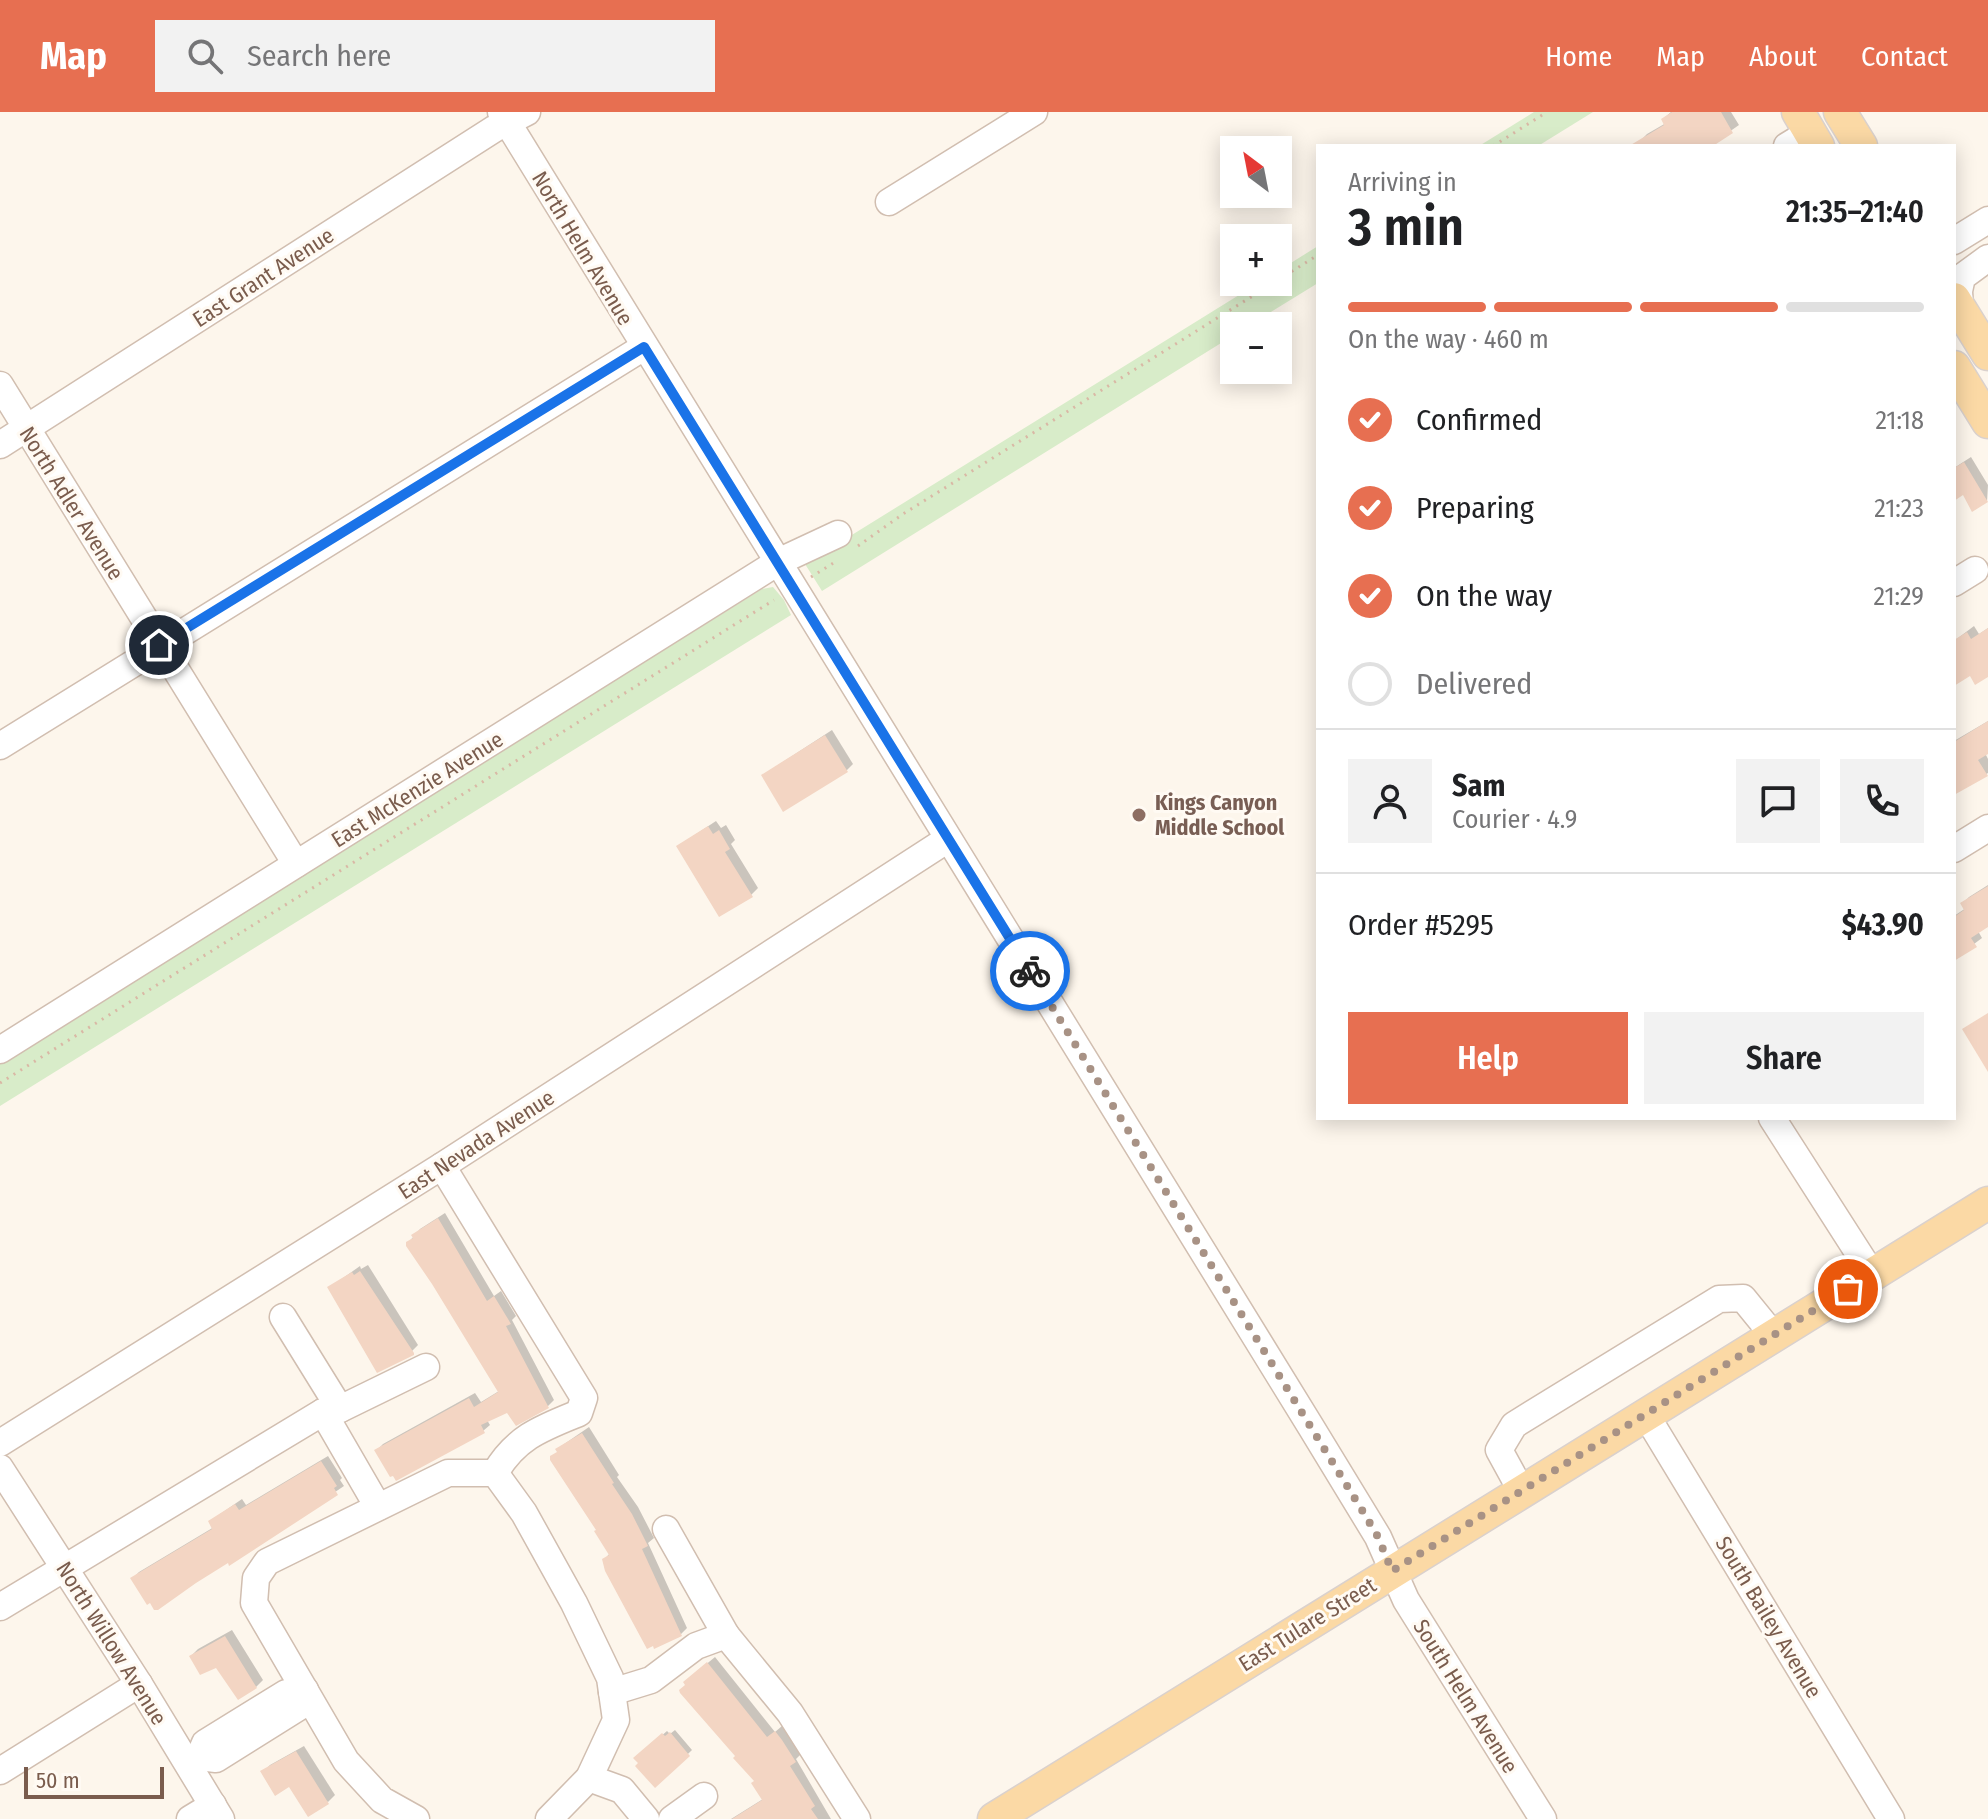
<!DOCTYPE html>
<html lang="en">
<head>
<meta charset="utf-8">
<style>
  :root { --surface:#fff; --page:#f2f2f2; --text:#202124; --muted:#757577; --line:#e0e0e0; --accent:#e76f51 }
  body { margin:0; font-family:"Fira Sans Condensed",sans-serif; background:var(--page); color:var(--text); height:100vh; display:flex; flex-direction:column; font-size:30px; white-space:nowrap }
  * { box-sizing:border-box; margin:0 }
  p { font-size:26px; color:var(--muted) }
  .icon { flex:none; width:44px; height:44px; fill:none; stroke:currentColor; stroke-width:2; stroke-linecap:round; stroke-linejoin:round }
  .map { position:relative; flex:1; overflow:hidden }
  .panel { position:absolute; left:1316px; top:32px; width:640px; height:976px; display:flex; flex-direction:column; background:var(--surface); border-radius:0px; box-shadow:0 4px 20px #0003 }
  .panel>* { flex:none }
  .needle { width:52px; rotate:328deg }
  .controls { position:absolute; left:1220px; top:24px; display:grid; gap:16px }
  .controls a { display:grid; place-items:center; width:72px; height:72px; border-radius:0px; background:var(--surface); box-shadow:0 4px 20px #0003; font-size:40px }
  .scale { position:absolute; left:24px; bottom:20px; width:140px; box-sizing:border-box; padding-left:8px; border:4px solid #7a5c4d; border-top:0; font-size:22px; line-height:28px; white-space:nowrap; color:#7a5c4d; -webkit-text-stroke:6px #fffaf3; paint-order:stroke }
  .pin { position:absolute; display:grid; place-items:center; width:68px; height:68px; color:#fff; margin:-34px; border:4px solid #fff; border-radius:50%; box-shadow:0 2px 8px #0007 }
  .courier { position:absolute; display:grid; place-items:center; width:80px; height:80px; margin:-40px; border:6px solid #1a73e8; border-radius:50%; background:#fff; color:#222; box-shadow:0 2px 10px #0007 }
  .head em { font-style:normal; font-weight:600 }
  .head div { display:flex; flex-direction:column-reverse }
  .head { display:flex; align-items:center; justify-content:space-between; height:136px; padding:0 32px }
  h1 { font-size:52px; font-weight:600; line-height:60px }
  .bar { display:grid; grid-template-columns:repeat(4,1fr); gap:12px 8px; align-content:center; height:96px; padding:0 32px }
  .bar i { height:10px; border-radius:6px; background:var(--line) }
  .bar .selected { background:var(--accent) }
  .bar p { grid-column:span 4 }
  .line { display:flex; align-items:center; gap:20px; padding:0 32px; border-top:2px solid var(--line) }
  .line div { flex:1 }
  .round { display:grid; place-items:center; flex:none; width:84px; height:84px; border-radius:0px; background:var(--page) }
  ol { padding:0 32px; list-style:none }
  li { display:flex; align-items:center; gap:24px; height:88px }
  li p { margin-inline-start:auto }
  li .icon { padding:8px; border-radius:50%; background:var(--accent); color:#fff; stroke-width:4 }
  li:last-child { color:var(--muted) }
  li i { width:44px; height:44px; border:4px solid var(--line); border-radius:50% }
  .button { display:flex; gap:16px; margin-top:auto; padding:16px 32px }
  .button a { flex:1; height:92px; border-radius:0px; background:var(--accent); color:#fff; font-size:32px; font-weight:600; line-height:92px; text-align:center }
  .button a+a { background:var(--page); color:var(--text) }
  header { display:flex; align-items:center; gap:48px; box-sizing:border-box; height:112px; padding:0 40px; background:var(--accent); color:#fff }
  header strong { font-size:38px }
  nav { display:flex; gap:44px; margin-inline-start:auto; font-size:28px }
  .search { width:560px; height:72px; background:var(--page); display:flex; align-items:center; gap:20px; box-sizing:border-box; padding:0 28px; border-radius:0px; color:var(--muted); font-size:30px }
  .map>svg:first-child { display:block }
  .green { fill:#d8ecc9 }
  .shadow { fill:#0003 }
  .building { fill:#f3d5c3 }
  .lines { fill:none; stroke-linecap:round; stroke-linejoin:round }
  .minor-casing { stroke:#d1beb0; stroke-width:29 }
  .major-casing { stroke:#dad1cd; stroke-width:35 }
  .path { stroke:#d9b8a5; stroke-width:3; stroke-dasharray:2 6; stroke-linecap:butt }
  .minor { stroke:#fff; stroke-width:26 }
  .major { stroke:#fbd9a5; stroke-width:32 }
  .done { stroke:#a89285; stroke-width:8; stroke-dasharray:0 14.4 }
  .route { stroke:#1a73e8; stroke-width:10 }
  .education-dot { fill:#8d6e63; stroke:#fffaf3; stroke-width:3 }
  .labels { text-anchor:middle; stroke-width:6; stroke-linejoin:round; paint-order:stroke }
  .street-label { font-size:22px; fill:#7a5c4d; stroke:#fffaf3 }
  .education-label { font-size:22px; font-weight:bold; fill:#785e54; stroke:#fffaf3; text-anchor:start }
</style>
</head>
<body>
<header>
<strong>Map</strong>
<div class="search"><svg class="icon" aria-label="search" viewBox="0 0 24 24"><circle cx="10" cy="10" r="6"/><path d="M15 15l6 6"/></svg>Search here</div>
<nav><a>Home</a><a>Map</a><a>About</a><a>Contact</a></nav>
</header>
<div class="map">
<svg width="1988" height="1707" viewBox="0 0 1988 1707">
  <rect width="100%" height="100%" fill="#fdf6ec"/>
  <g class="green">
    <path d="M1534,0H1593L1538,34H1479Z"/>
    <path d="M1318,134V171L1248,214H1234V223L822,479L805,452L1260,170H1278V159Z"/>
    <path d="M773,475L784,488L791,503L0,994V950L762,477Z"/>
  </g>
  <g class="shadow">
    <path d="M1671,0H1731L1739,13L1709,34H1640V29L1647,22L1666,11L1663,7Z"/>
    <path d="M1971,345L1988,373L1987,389L1963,381L1954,386V356Z"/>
    <path d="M1974,514L1979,522L1988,516V562L1970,561L1954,571V529Z"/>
    <path d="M1988,609V639L1985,641L1988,647V661L1954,681V629Z"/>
    <path d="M832,618L853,652L846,659L763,663Z"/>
    <path d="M716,709L721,716L726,713L735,728L731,732L758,776L751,783L678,734Z"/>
    <path d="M1988,773V813L1978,819L1982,826L1954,847V804L1966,796L1963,791L1969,785Z"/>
    <path d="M445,1101L494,1184L501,1179L516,1204L512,1208L554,1288L548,1294L507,1298L487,1308L490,1313L483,1319L377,1338L383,1332L475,1281L481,1290L499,1279L408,1131L420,1117Z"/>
    <path d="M368,1153L418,1233L411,1240L329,1176L360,1154L361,1157Z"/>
    <path d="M589,1315L619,1363L617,1365L638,1395L654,1426L648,1431L687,1516L680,1523L604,1448L610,1441L557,1337Z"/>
    <path d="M328,1344L342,1366L340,1368L344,1374L230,1451L228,1449L133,1466L139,1460L214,1415L210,1409L242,1387L246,1393Z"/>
    <path d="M232,1518L263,1568L256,1575L217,1554L191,1544L198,1537Z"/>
    <path d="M715,1545L775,1620L782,1614L788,1622L801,1642L796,1647L831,1707H731L763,1687L756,1669L738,1644L692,1564Z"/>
    <path d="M675,1618L692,1638L655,1674L636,1646L667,1619L670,1622Z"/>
    <path d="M304,1634L335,1683L328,1690L263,1660L270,1653Z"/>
  </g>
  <g class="building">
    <path d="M1672,0H1721L1733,21L1713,34H1629L1664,13L1661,7Z"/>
    <path d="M1964,350L1988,390L1972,400L1963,383L1954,389V356Z"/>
    <path d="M1988,516V565L1975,573L1970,564L1954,574V528L1967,520L1971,527Z"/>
    <path d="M1988,609V642L1978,648L1988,664L1954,683V630Z"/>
    <path d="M825,623L848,660L783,700L761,663Z"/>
    <path d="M708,714L713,722L719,718L730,737L725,740L753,785L719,805L676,734Z"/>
    <path d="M1988,774V815L1971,826L1977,835L1954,849V805L1964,798L1960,791Z"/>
    <path d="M1988,901V960L1962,917Z"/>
    <path d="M438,1106L487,1189L494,1184L511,1212L506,1214L549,1296L516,1314L507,1301L481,1313L485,1321L396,1369L393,1364L390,1365L374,1338L469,1286L474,1295L498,1280L432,1172L406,1134V1130L413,1126L411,1123Z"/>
    <path d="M360,1159L414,1241V1243L377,1261L327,1175L352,1160L354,1163Z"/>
    <path d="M582,1321L614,1371L612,1372L632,1402L648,1434L642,1437L682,1524L654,1537L653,1534L647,1537L605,1459L602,1447L609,1443L594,1419L596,1418L550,1348V1344L557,1340L555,1337Z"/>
    <path d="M321,1349L337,1374L334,1376L338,1383L229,1454L228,1451L196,1471L158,1498H154L150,1491L147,1493L130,1466L212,1417L208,1409L235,1392L239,1398Z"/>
    <path d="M225,1524L257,1576L238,1588L216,1556L200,1563L189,1544Z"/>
    <path d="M707,1550L767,1625L775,1619L782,1628L796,1650L790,1654L815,1694L811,1697L818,1707H732L762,1688L751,1671L754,1669L733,1646L735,1644L680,1581L679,1578L685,1573L683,1570Z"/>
    <path d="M670,1620L690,1644L655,1676L635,1654L638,1651L633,1646L662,1621L665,1624Z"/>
    <path d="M296,1639L329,1692L308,1705L289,1675L275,1684L260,1659Z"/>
  </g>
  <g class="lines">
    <g class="minor-casing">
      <g id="minor">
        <path d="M501,0L1311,1315L1378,1425L1406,1488L1543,1707"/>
        <path d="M1787,34L1810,20"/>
        <path d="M889,90L1034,0"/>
        <path d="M1954,129L1988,108"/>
        <path d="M1960,197L1959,179L1962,165L1988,146"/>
        <path d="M0,273L296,752"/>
        <path d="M0,333L494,17L527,0"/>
        <path d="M1954,471L1975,458"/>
        <path d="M0,634L644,235"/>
        <path d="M1954,737L1988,716"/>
        <path d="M0,938L778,450L838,422"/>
        <path d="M1772,1006L1872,1162"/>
        <path d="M442,1054L584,1286L579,1301C542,1316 516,1325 495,1361"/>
        <path d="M283,1205L340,1297"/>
        <path d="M323,1300L340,1297L426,1255"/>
        <path d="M1646,1303L1891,1707"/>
        <path d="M0,1331L442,1054L948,727"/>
        <path d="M0,1356L139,1572L221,1707"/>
        <path d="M1522,1380L1499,1338L1514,1313L1719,1187L1743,1186L1774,1224"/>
        <path d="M666,1417L726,1523"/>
        <path d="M0,1495L323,1300L378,1395"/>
        <path d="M612,1580L651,1568L696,1534L726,1523L790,1601L857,1707"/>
        <path d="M199,1645L205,1631L286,1581L305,1578"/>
        <path d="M188,1651L199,1645L216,1647L299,1595L301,1580"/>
        <path d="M0,1659L139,1572"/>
        <path d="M589,1666L622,1678L646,1707"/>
        <path d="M190,1707L213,1693"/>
        <path d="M416,1707L382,1688L346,1649L254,1491L256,1466L267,1450L448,1361H495L524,1401L574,1491L610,1566L616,1608L589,1666L549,1707"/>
        <path d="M672,1707L704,1684"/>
      </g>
    </g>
    <g class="major-casing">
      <g id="major">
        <path d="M1798,0L1818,34"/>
        <path d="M1840,0L1861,34"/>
        <path d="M1954,187L1988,242"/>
        <path d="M1954,255L1988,310"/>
        <path d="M994,1707L1988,1091"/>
      </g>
    </g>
    <g class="path">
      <path d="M1493,34L1547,0"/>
      <path d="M1278,168L1318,143"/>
      <path d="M858,434L903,402L1275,170"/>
      <path d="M811,465L835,450"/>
      <path d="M0,971L774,488"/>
    </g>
    <use href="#minor" class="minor"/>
    <use href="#major" class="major"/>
  </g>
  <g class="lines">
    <path class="done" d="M1030,859L1365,1403L1378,1425L1392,1459L1848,1177"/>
    <path class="route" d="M159,533L644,235L1030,859"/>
  </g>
  <circle class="education-dot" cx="1139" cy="703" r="8"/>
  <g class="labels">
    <g class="street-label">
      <text transform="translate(583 136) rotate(59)" y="8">North Helm Avenue</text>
      <text transform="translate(263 165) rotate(-33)" y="8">East Grant Avenue</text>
      <text transform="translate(72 391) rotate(58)" y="8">North Adler Avenue</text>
      <text transform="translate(417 677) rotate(-32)" y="8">East McKenzie Avenue</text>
      <text transform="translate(476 1032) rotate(-33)" y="8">East Nevada Avenue</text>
      <text transform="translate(1769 1505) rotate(59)" y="8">South Bailey Avenue</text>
      <text transform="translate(1307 1512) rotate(-32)" y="8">East Tulare Street</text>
      <text transform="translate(112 1531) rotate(58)" y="8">North Willow Avenue</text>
      <text transform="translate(1466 1584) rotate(58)" y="8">South Helm Avenue</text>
    </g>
    <g class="education-label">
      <text x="1155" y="698">Kings Canyon<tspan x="1155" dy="25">Middle School</tspan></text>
    </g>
  </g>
</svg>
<div class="controls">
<a><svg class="needle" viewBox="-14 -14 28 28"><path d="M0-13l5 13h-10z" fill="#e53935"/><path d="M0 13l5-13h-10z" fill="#757577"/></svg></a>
<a>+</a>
<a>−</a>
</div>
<div class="scale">50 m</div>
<div class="pin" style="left:1848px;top:1177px;background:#ea580c"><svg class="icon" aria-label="bag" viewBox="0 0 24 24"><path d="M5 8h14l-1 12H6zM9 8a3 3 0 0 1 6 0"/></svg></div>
<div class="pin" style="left:159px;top:533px;background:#1f2937"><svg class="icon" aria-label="home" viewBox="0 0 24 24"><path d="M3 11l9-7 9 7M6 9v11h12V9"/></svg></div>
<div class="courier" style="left:1030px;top:859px"><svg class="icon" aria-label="bike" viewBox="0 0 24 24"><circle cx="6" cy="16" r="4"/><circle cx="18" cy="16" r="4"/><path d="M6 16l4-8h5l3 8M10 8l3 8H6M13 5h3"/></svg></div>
<section class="panel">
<div class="head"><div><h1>3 min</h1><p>Arriving in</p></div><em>21:35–21:40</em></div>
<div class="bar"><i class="selected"></i><i class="selected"></i><i class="selected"></i><i></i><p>On the way · 460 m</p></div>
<ol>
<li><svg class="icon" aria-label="check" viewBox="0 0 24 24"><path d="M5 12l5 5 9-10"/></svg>Confirmed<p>21:18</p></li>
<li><svg class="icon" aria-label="check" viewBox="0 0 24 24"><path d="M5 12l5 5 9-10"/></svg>Preparing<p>21:23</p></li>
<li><svg class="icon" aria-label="check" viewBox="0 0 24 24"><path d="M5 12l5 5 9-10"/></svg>On the way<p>21:29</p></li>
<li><i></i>Delivered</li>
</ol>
<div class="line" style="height:144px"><a class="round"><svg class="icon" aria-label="person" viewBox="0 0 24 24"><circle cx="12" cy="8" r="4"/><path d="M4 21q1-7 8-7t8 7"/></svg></a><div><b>Sam</b><p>Courier · 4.9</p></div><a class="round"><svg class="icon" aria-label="chat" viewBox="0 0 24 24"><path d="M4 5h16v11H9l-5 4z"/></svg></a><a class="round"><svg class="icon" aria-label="phone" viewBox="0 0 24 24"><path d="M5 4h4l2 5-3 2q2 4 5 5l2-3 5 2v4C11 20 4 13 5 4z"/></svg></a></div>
<div class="line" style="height:104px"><div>Order #5295</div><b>$43.90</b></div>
<div class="button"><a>Help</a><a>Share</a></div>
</section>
</div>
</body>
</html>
